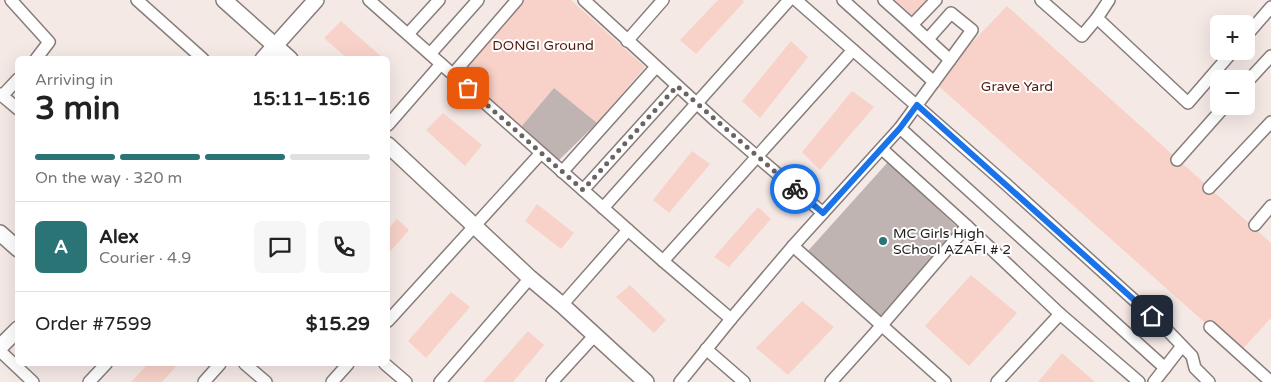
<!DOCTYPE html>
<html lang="en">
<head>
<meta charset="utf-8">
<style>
  :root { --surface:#fff; --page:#f6f6f6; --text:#222; --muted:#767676; --line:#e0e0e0; --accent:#2a7476 }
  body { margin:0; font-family:"Varela Round",sans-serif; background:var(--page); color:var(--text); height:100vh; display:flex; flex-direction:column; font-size:19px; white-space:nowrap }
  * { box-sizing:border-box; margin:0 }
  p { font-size:16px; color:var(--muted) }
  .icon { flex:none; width:28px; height:28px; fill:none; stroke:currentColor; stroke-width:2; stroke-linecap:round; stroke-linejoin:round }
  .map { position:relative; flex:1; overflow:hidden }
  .panel { position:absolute; left:15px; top:56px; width:375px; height:310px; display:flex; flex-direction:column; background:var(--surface); border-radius:8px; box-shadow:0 5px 20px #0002 }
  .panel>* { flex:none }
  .controls { position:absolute; left:1210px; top:15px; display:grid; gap:10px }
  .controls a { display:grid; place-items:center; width:45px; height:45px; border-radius:8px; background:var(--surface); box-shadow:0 5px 20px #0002; font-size:25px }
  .pin { position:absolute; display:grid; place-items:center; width:42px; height:42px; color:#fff; margin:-21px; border-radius:10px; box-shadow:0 2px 8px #0006 }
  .courier { position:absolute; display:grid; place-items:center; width:50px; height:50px; margin:-25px; border:4px solid #1a73e8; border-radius:50%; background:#fff; color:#222; box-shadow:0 1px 6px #0007 }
  .head em { font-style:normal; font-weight:700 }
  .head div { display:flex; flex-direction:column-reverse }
  .head { display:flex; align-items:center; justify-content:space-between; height:85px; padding:0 20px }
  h1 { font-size:32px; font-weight:700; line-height:38px }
  .bar { display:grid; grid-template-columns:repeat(4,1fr); gap:8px 5px; align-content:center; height:60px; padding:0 20px }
  .bar i { height:6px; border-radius:4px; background:var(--line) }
  .bar .current { background:var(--accent) }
  .bar p { grid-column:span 4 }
  .line { display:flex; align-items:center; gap:12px; padding:0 20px; border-top:1px solid var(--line) }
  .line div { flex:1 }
  .round { display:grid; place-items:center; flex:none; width:52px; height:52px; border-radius:8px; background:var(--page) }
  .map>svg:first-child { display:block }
  .green { fill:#f8d2c9 }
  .building { fill:#bfb4b1 }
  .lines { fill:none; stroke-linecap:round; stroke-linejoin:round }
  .street-casing { stroke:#877d7a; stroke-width:14 }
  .secondary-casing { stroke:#877d7a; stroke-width:18 }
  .street { stroke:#fff; stroke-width:11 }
  .secondary { stroke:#fff; stroke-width:15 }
  .done { stroke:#6b6462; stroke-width:5; stroke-dasharray:0 9 }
  .route { stroke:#1a73e8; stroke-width:6 }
  .poi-dot { fill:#2a7476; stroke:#fff; stroke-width:2 }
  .labels { text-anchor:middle; stroke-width:4; stroke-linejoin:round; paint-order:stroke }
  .park-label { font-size:14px; fill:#531a0e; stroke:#fff }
  .poi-label { font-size:14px; fill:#201c1b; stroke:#fff; text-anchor:start }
</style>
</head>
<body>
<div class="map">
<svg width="1271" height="382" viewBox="0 0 1271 382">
  <rect width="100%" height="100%" fill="#f5e9e6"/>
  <g class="green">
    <path d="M521,0H571L645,67L597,123L554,88L521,127L460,70Z"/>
    <path d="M718,0H742L744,2L696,54L680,40Z"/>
    <path d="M895,0H928L918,20Z"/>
    <path d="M1007,6L1271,243V318L1239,353L934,82Z"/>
    <path d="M341,21L384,59H348L324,38Z"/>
    <path d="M791,41L808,57L760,118L742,101Z"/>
    <path d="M852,91L874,107L820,170L802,152Z"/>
    <path d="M443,113L482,145L465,166L426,130Z"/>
    <path d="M692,151L710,164L669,213L653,200Z"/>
    <path d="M537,204L574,233L561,249L525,221Z"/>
    <path d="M758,207L771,219L729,267L714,257Z"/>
    <path d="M397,219L409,230L388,254V229Z"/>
    <path d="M971,275L1017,313L969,366L925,326Z"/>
    <path d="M630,285L666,320L654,333L616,297Z"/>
    <path d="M451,292L470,307L426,358L408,341Z"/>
    <path d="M802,301L834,327L788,375L756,348Z"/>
    <path d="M528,331L544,345L513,382H483Z"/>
    <path d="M1062,353L1095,382H1038Z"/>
    <path d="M148,364H178L162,382H131Z"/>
  </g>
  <g class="building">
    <path d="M554,88L597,123L558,161L521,127Z"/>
    <path d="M888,162L959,229L881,320L807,252Z"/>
  </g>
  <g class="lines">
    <g class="street-casing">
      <g id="street">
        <path d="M11,0L49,42L36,59"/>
        <path d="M137,0L203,59"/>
        <path d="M369,0L663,261L731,319L680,382"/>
        <path d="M584,0L718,123L823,213"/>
        <path d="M796,0L1007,185L1166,329L1192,356L1195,368L1209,382"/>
        <path d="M843,0L934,82"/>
        <path d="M884,0L912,25"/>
        <path d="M1041,0L1082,36L1097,18"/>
        <path d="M1109,0L1097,18L1188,103L1233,51"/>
        <path d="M408,34L439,0"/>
        <path d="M1246,36L1271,7"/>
        <path d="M928,39L951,13L972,30L950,60"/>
        <path d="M627,41L663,0"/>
        <path d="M430,54L478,0"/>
        <path d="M453,74L517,0"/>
        <path d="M1246,83L1271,56"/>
        <path d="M0,94L18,109"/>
        <path d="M2,96L18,79"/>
        <path d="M388,125L441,64"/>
        <path d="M900,128L1165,368"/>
        <path d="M882,149L967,226L1060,314L1139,382"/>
        <path d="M1177,160L1225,106"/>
        <path d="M562,172L656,67"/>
        <path d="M1209,188L1271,122"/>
        <path d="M583,190L677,86"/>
        <path d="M603,208L789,0"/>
        <path d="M1255,225L1271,206"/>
        <path d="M793,246L945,382"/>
        <path d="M663,261L853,50"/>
        <path d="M562,305L628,230"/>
        <path d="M731,319L793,246L900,128L950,60L912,25L936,0"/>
        <path d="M388,321L541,153"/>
        <path d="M1210,327L1271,382"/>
        <path d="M706,349L744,382"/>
        <path d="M0,351L33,382"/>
        <path d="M245,364L266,382"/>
        <path d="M385,364L406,382"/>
        <path d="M89,382L106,364"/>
        <path d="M204,382L220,364"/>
        <path d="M332,382L348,364"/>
        <path d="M440,382L530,278"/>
        <path d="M552,382L595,335"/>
        <path d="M831,382L875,333L967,226"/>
        <path d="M997,382L1060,314"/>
        <path d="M1154,382L1182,346"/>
      </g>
    </g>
    <g class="secondary-casing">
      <g id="secondary">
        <path d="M224,0L290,59"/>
        <path d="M263,59L316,0"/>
        <path d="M388,145L530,278L562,305L646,382"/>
        <path d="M0,233L18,249"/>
        <path d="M0,347L18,329"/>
      </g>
    </g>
    <use href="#street" class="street"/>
    <use href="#secondary" class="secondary"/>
  </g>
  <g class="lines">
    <path class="done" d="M468,88L583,190L677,86L795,189"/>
    <path class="route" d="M795,189L823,213L900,128L917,105L1152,316"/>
  </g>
  <circle class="poi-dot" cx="883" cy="241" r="5"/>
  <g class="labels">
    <g class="park-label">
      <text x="543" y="50">DONGI Ground</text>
      <text x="1017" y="91">Grave Yard</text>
    </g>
    <g class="poi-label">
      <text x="893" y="238">MC Girls High<tspan x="893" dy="16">SChool AZAFI # 2</tspan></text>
    </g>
  </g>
</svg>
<div class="controls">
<a>+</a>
<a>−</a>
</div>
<div class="pin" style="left:468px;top:88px;background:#ea580c"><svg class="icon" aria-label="bag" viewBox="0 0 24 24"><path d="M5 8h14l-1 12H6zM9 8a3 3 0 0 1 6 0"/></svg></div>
<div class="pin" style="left:1152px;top:316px;background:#1f2937"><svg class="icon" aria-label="home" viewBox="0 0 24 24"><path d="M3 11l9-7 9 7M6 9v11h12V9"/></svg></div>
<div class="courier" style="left:795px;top:189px"><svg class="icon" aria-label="bike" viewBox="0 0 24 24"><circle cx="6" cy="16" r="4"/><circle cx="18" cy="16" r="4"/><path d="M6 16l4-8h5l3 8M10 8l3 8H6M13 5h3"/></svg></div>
<section class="panel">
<div class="head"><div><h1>3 min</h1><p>Arriving in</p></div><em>15:11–15:16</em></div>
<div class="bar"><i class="current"></i><i class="current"></i><i class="current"></i><i></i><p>On the way · 320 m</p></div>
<div class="line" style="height:90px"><b class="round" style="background:var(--accent);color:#fff">A</b><div><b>Alex</b><p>Courier · 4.9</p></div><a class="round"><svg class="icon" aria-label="chat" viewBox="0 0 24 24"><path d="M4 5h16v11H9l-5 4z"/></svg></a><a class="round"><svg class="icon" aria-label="phone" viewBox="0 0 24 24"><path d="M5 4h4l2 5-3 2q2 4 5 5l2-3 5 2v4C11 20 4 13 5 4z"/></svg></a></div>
<div class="line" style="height:65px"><div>Order #7599</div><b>$15.29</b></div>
</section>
</div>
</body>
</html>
